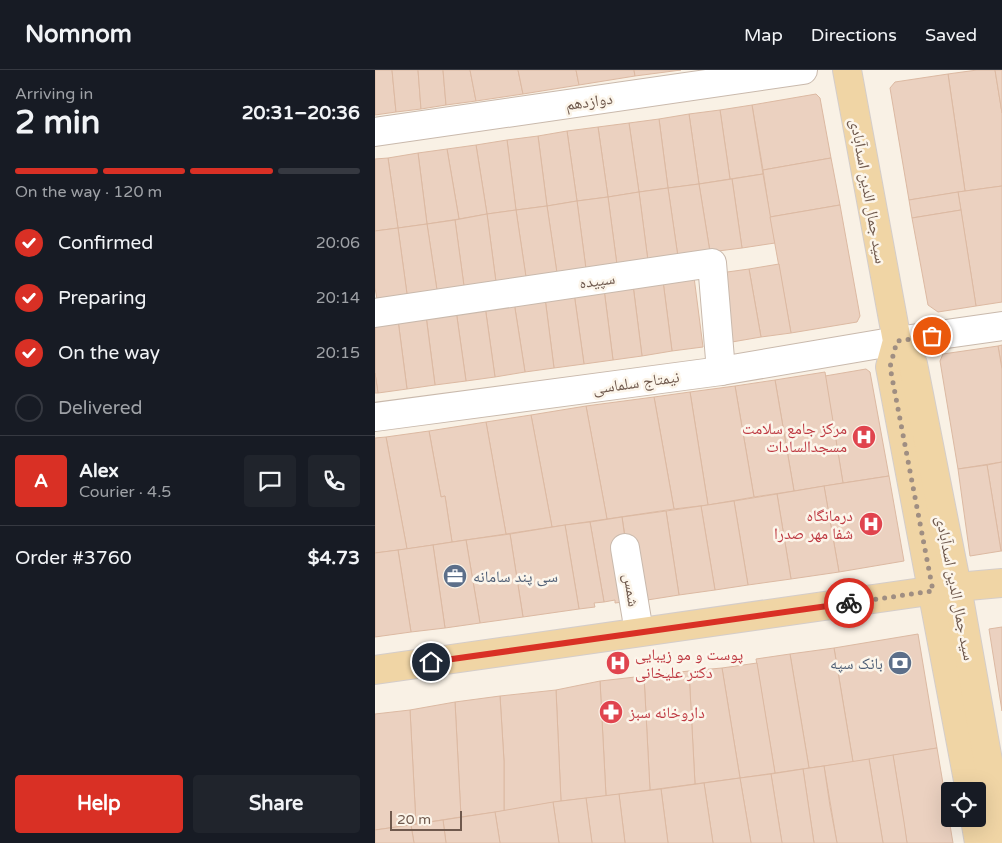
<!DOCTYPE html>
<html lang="en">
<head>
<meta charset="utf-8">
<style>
  :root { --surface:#171b24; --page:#20242c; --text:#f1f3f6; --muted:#9ea1a6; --line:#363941; --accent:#d93025 }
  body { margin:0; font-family:"Varela Round","Noto Naskh Arabic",sans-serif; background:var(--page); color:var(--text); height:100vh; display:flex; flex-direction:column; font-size:19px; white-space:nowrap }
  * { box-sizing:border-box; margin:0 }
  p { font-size:16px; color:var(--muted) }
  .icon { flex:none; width:28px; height:28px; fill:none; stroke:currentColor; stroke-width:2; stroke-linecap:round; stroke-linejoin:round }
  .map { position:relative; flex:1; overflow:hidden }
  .details { display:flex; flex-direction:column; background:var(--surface); width:375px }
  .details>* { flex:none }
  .buttons { position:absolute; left:566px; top:712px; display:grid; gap:10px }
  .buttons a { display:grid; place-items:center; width:45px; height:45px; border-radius:5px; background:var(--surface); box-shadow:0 5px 20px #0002; font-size:25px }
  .scale { position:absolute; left:15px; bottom:12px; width:72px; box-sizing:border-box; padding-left:5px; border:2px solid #6f594d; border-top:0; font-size:14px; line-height:18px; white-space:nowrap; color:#6f594d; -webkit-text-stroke:4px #fcf5ea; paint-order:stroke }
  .pin { position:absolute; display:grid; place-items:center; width:42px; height:42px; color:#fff; margin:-21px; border:2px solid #fff; border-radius:50%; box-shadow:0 1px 5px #0007 }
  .courier { position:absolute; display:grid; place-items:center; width:50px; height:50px; margin:-25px; border:4px solid #d93025; border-radius:50%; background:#fff; color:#222; box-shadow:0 1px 6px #0007 }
  .headline em { font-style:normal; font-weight:800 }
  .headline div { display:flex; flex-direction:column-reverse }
  .headline { display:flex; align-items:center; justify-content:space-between; height:85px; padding:0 15px }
  h1 { font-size:32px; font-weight:800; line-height:38px }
  .bar { display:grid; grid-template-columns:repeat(4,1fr); gap:8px 5px; align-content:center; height:60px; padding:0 15px }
  .bar i { height:6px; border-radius:4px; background:var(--line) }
  .bar .on { background:var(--accent) }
  .bar p { grid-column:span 4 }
  .line { display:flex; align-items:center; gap:12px; padding:0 15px; border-top:1px solid var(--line) }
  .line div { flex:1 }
  .round { display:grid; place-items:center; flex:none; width:52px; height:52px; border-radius:5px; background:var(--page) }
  ol { padding:0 15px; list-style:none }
  li { display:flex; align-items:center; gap:15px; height:55px }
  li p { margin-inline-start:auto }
  li .icon { padding:5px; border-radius:50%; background:var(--accent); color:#fff; stroke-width:4 }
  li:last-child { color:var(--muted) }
  li i { width:28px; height:28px; border:2px solid var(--line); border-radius:50% }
  .action { display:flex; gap:10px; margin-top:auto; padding:10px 15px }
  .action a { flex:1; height:58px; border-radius:5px; background:var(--accent); color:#fff; font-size:20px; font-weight:800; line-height:58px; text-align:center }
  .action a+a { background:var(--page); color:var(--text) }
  header { display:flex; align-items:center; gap:30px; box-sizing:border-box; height:70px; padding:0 25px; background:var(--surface); border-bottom:1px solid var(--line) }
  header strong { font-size:24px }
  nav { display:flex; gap:28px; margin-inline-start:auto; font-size:18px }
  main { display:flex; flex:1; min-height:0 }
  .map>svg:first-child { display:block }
  .building { fill:#ebd1c0; stroke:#dcb9a2 }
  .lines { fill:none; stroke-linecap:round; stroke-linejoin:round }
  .minor-casing { stroke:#c9b9ac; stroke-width:30 }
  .major-casing { stroke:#d4cdca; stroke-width:30 }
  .minor { stroke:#fff; stroke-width:28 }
  .major { stroke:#f0d5a5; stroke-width:28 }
  .done { stroke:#9f8e82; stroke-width:5; stroke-dasharray:0 9 }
  .route { stroke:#d93025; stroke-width:6 }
  .labels { text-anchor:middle; stroke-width:5; stroke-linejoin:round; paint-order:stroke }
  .street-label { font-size:16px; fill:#6f594d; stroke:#fcf5ea }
  .health-label { font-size:16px; fill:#be3a42; stroke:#fcf5ea; text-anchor:end }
  .service-label { font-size:16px; fill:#4e5e75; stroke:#fcf5ea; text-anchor:start }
</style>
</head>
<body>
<header>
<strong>Nomnom</strong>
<nav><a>Map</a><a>Directions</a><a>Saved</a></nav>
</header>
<main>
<section class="details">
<div class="headline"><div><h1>2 min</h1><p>Arriving in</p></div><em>20:31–20:36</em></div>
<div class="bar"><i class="on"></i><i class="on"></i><i class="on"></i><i></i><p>On the way · 120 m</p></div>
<ol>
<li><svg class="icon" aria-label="check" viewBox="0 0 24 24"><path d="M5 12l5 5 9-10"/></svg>Confirmed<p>20:06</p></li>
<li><svg class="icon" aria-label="check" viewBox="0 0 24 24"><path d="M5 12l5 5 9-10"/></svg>Preparing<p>20:14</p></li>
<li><svg class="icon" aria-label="check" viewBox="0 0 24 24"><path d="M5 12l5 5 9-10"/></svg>On the way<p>20:15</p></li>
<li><i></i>Delivered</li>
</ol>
<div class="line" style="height:90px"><b class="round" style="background:var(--accent);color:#fff">A</b><div><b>Alex</b><p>Courier · 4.5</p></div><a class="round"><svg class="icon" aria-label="chat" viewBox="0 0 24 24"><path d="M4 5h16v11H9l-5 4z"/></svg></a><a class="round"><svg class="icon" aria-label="phone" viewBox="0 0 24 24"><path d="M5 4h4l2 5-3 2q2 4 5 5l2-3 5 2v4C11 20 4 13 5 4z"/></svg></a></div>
<div class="line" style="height:65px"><div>Order #3760</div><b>$4.73</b></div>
<div class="action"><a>Help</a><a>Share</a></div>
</section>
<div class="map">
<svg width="627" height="773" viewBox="0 0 627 773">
  <rect width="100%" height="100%" fill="#f9f1e5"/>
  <g class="building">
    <path d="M0,0H17L21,42L0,45Z"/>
    <path d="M17,0H43L46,39L21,42Z"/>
    <path d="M43,0H68L71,35L46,39Z"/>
    <path d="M68,0H95L101,31L71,35Z"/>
    <path d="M95,0H143L148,24L101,31Z"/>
    <path d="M143,0H201L204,15L148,24Z"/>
    <path d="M201,0H259L260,6L204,15Z"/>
    <path d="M259,0H306L260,6Z"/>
    <path d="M602,0H620L627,43V116L590,121L573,4Z"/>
    <path d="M620,0H627V43Z"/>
    <path d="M573,4L590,121L534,130L515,18L520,12Z"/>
    <path d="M441,24L445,28L456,88L388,100L377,35Z"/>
    <path d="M377,35L388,104L355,109L345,40Z"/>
    <path d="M345,40L355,109L324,114L314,44Z"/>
    <path d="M314,44L324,114L293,118L284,49Z"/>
    <path d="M284,49L293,118L264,122L254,53Z"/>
    <path d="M254,53L264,122L233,127L223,57Z"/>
    <path d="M223,57L233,127L202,131L192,61Z"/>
    <path d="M192,61L202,131L172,136L163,66Z"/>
    <path d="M163,66L172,136L141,140L132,70Z"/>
    <path d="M132,70L141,140L112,144L101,75Z"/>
    <path d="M101,75L112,144L84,149L72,79Z"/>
    <path d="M72,79L84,149L52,154L43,83Z"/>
    <path d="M43,83L52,154L23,158L13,88Z"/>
    <path d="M13,88L23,158L0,161V89Z"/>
    <path d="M456,88L465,135L395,147L388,100Z"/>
    <path d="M388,104L400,173L367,178L357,109Z"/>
    <path d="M357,109L367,178L335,182L324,114Z"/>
    <path d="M324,114L335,182L303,187L293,118Z"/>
    <path d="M627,116V232L601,236L583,122Z"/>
    <path d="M293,118L303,187L273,191L264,122Z"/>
    <path d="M264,122L273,191L242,195L233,127Z"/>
    <path d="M583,122L586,140L537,148L534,130Z"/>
    <path d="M233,127L242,195L211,199L202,131Z"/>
    <path d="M202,131L211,199L182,203L172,136Z"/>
    <path d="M465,135L485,246L482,252L416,263L395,147Z"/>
    <path d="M172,136L182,203L151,207L141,140Z"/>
    <path d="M141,140L151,207L121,212L112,144Z"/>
    <path d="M586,140L601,236L563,242L553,235L537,148Z"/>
    <path d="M112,144L121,212L89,216L80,150Z"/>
    <path d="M80,150L89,216L62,220L52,154Z"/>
    <path d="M52,154L62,220L32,224L23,158Z"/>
    <path d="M23,158L32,224L2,229L0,218V161Z"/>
    <path d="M404,194L416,263L386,267L374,199Z"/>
    <path d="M374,199L386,267L357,272L345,203Z"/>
    <path d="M319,207L328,277L297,281L288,211Z"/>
    <path d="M288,211L297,281L267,286L258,215Z"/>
    <path d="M258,215L267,286L238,290L229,219Z"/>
    <path d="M229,219L238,290L209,294L199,223Z"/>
    <path d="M199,223L209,294L179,298L170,228Z"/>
    <path d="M170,228L179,298L150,302L139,232Z"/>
    <path d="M139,232L150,302L120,307L110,236Z"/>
    <path d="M110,236L120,307L91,311L81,240Z"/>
    <path d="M81,240L91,311L60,315L51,245Z"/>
    <path d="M51,246L60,315L32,319L23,250Z"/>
    <path d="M23,250L32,319L3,323L0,303V254Z"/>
    <path d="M627,275V299L623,276Z"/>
    <path d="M623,276L627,299V392L583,399L565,291L568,284Z"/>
    <path d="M491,299L495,302L514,406L468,413L450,306Z"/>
    <path d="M450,302L468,413L419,421L400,310Z"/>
    <path d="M0,303L3,323H0Z"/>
    <path d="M400,310L419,421L379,427L360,316Z"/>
    <path d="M360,316L379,427L333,435L315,322Z"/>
    <path d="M315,322L333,435L299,439L279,327Z"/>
    <path d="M279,327L299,439L232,449L211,336Z"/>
    <path d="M211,336L232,449L177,457L156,345Z"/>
    <path d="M156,345L177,457L131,464L111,352Z"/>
    <path d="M111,352L131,464L77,472L70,426L66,427L54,361Z"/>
    <path d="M54,361L66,427L70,426L77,472L32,479L11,367Z"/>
    <path d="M11,367L32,479L0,483V368Z"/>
    <path d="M627,392V481H626L612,395Z"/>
    <path d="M612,395L626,481L595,486L583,399Z"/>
    <path d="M514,406L529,491L464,502L449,416Z"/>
    <path d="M449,416L464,502L416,509L402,424Z"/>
    <path d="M402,424L416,509L373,515L359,431Z"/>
    <path d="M359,431L373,515L340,520L326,436Z"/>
    <path d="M326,436L340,520L304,525L291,441Z"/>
    <path d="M291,441L304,525L266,531L258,518L247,447Z"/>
    <path d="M247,447L251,476L256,531L240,533V530L229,532L215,452Z"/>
    <path d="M215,452L229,532L219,533L220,537L204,539L190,455Z"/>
    <path d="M190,455L204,539L148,547L135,464Z"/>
    <path d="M135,464L148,547L105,553L91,470Z"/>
    <path d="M91,470L105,553L70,558L58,475Z"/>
    <path d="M58,475L70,558L36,562L23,480Z"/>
    <path d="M23,480L36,562L0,567V483Z"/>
    <path d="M627,557V641L614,559Z"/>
    <path d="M543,564L562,678L478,692L459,578Z"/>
    <path d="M459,578L478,692L434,698L415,584Z"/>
    <path d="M415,584L434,698L400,703L381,589Z"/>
    <path d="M382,593L400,703L365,708L347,598Z"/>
    <path d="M347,598L365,708L320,714L314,601Z"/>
    <path d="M314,601L320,714L275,720L269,606Z"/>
    <path d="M269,606L275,720L231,726L225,611Z"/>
    <path d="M225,611L231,726L186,731L181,620Z"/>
    <path d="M181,620L186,731L129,741V691L125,626Z"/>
    <path d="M125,626L129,691V741L86,747L80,632Z"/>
    <path d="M80,632L86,747L41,754L35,640Z"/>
    <path d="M35,640L41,754L0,760V644Z"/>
    <path d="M562,678L578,773H532L518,685Z"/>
    <path d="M518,685L529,752L532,773H508L494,689Z"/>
    <path d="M494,689L508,773H462L449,696Z"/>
    <path d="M449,696L455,736L462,773H439L428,699Z"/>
    <path d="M428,699L439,773H407L396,704Z"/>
    <path d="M396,704L407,773H376L365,708Z"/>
    <path d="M365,708L376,773H338L329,713Z"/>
    <path d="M329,713L338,773H293L286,719Z"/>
    <path d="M286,719L293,773H250L244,724Z"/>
    <path d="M244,724L250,773H217L211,728Z"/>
    <path d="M211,728L217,773H184L178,732Z"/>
    <path d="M178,732L184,773H125L120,742Z"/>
    <path d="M120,742L125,773H71L68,750Z"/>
    <path d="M68,750L71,773H39L36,755Z"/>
    <path d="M36,755L39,773H0V760Z"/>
  </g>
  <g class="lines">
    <g class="minor-casing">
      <g id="minor">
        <path d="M0,62L428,0"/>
        <path d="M0,243L337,193L346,301"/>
        <path d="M0,347L346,301L522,271L627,256"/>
        <path d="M250,478L264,562"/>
      </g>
    </g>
    <g class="major-casing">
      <g id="major">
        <path d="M472,0L522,271L515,297L595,721"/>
        <path d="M522,271L538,294L582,517L627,769"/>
        <path d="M0,600L582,517L627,513"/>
        <path d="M600,749L604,773"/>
      </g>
    </g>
    <use href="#minor" class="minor"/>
    <use href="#major" class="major"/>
  </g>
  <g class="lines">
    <path class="done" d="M474,533L558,521L515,297L522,271L557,266"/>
    <path class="route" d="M56,592L474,533"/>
  </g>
  <defs>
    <g id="hospital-disc" transform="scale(1.25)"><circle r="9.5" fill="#e0444e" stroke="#fcf5ea"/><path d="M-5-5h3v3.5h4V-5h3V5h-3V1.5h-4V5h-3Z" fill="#fff"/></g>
    <g id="office-disc" transform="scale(1.25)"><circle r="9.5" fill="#5c6f8a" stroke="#fcf5ea"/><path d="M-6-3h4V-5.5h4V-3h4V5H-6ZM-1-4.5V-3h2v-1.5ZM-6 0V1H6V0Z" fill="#fff"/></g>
    <g id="bank-disc" transform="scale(1.25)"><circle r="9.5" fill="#5c6f8a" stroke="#fcf5ea"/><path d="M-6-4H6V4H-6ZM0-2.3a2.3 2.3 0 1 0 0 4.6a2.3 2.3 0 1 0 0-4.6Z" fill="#fff"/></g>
    <g id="pharmacy-disc" transform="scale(1.25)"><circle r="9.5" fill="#e0444e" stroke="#fcf5ea"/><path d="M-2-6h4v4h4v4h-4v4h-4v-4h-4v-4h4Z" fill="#fff"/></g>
  </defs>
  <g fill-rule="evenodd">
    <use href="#hospital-disc" x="489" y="367"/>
    <use href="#hospital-disc" x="496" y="454"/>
    <use href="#office-disc" x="80" y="506"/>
    <use href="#hospital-disc" x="243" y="593"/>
    <use href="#bank-disc" x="525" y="593"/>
    <use href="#pharmacy-disc" x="236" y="642"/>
  </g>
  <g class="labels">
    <g class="street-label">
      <text transform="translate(214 31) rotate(-8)" y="6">دوازدهم</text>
      <text transform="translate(494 121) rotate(80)" y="6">سید جمال الدین اسدآبادی</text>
      <text transform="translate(222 210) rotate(-8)" y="6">سپیده</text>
      <text transform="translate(261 312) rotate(-8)" y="6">نیمتاج سلماسی</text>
      <text transform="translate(581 518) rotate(79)" y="6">سید جمال الدین اسدآبادی</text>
      <text transform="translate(257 520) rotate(81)" y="6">شمس</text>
    </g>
    <g class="health-label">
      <text x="472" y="364">مرکز جامع سلامت<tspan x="472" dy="18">مسجدالسادات</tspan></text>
      <text x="478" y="451">درمانگاه<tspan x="478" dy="18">شفا مهر صدرا</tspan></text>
      <text x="260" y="590" text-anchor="start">پوست و مو زیبایی<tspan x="260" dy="18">دکتر علیخانی</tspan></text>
      <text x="254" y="648" text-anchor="start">داروخانه سبز</text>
    </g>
    <g class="service-label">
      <text x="98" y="512">سی پند سامانه</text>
      <text x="508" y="599" text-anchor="end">بانک سپه</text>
    </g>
  </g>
</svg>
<div class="buttons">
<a><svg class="icon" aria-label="locate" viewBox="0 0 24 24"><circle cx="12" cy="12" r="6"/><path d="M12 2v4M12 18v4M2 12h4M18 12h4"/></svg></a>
</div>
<div class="scale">20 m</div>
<div class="pin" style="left:557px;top:266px;background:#ea580c"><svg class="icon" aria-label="bag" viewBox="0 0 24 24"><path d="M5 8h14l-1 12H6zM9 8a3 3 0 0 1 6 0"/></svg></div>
<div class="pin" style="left:56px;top:592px;background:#1f2937"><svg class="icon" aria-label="home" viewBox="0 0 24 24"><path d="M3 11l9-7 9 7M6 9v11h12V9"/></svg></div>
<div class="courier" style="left:474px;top:533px"><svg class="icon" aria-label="bike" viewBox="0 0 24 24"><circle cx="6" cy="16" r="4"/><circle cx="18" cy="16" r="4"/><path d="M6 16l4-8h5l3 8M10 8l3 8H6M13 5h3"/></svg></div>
</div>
</main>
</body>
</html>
